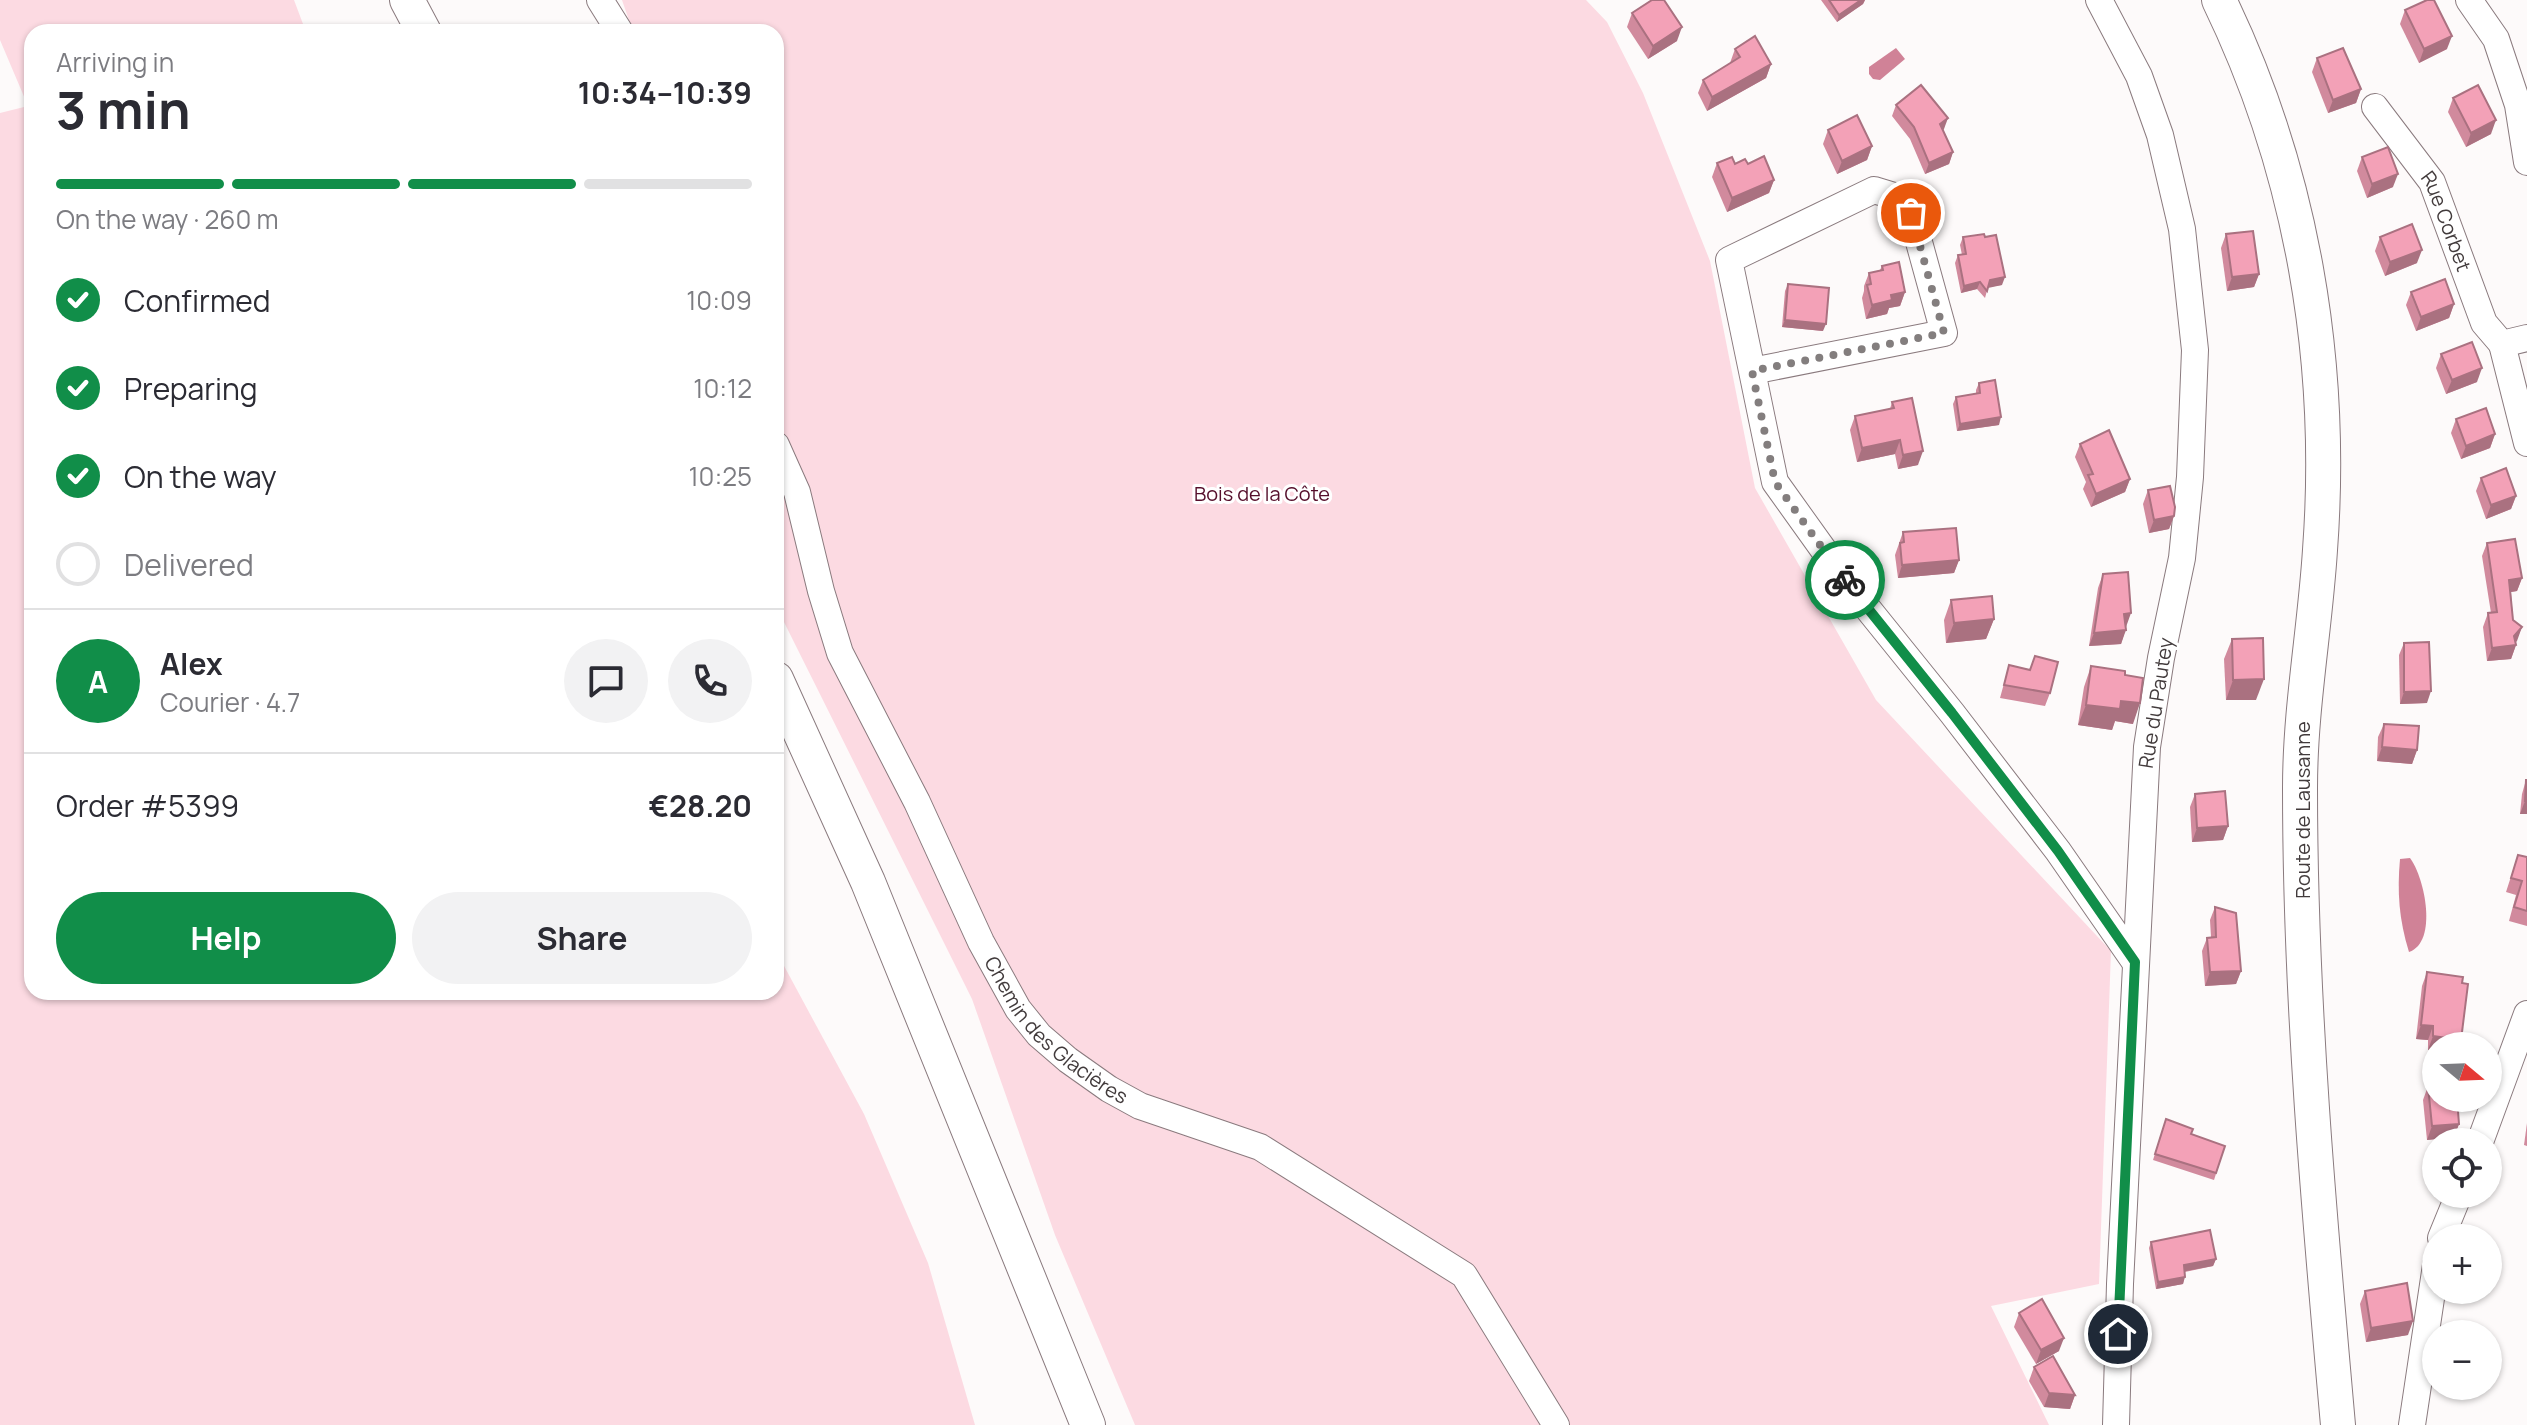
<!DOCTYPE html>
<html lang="en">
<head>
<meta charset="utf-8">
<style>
  :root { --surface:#fff; --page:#f2f2f3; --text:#2b2b33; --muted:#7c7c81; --line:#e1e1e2; --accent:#118e49 }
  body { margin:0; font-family:Manrope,sans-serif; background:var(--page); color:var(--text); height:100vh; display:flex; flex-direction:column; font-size:30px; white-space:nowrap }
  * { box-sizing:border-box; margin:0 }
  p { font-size:26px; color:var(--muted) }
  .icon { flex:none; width:44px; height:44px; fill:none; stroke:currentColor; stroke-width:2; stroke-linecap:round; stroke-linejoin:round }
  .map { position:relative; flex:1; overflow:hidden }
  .details { position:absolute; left:24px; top:24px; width:760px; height:976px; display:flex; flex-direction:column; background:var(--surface); border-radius:24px; box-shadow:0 2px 6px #0004 }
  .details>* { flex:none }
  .needle { width:52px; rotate:109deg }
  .controls { position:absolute; left:2422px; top:1032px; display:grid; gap:16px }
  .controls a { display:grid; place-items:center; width:80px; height:80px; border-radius:50%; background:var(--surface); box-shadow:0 2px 6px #0004; font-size:40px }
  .pin { position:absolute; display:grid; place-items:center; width:68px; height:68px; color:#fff; margin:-34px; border:4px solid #fff; border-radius:50%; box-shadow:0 2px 8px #0007 }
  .courier { position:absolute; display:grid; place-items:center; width:80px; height:80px; margin:-40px; border:6px solid #118e49; border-radius:50%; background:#fff; color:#222; box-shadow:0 2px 10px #0007 }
  .summary em { font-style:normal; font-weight:700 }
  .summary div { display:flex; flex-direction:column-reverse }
  .summary { display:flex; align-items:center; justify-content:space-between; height:136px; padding:0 32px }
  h1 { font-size:52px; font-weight:700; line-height:60px }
  .bar { display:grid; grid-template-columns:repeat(4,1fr); gap:12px 8px; align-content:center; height:96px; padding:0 32px }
  .bar i { height:10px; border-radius:6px; background:var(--line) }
  .bar .current { background:var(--accent) }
  .bar p { grid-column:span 4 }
  .line { display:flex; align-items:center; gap:20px; padding:0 32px; border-top:2px solid var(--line) }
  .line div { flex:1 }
  .round { display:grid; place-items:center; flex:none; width:84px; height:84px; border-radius:42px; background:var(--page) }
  ol { padding:0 32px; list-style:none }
  li { display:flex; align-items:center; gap:24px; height:88px }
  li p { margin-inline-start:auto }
  li .icon { padding:8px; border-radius:50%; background:var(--accent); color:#fff; stroke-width:4 }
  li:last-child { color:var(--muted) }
  li i { width:44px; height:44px; border:4px solid var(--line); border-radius:50% }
  .action { display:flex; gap:16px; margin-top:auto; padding:16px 32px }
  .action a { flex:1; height:92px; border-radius:48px; background:var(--accent); color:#fff; font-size:32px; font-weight:700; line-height:92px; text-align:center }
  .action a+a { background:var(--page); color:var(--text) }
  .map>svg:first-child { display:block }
  .green { fill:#fcdae2 }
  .water { fill:#d08297 }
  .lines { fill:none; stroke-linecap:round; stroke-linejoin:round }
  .minor-casing { stroke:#8a7a7e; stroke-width:28 }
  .major-casing { stroke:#8a7a7e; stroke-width:36 }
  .minor { stroke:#fff; stroke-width:26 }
  .major { stroke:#fff; stroke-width:34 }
  .wall { fill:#d18a9d }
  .shaded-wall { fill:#aa7180 }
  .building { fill:#f3a1b7; stroke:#aa7180; stroke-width:2 }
  .done { stroke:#837e7e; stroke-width:8; stroke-dasharray:0 14.4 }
  .route { stroke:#118e49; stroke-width:10 }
  .labels { text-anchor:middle; stroke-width:6; stroke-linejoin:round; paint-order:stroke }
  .street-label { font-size:20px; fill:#423b3c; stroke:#fff }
  .park-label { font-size:20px; fill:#550e2b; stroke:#fff }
</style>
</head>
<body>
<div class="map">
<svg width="2527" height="1425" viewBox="0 0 2527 1425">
  <rect width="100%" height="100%" fill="#fdfafa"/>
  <g class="green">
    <path d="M0,0H294L306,32H32V992H776V951L864,1114L928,1263L975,1425H0V113L28,106L0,40Z"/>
    <path d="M622,0H1586L1607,22L1643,93L1710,261L1755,488L1876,700L2111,951L2099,1284L1991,1306L2049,1425H1135L1055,1235L972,999L776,606V32H633Z"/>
  </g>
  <g class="water">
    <path d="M1896,48L1905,59L1880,80L1873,79L1869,74V67Z"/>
    <path d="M2410,858C2425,878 2438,942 2409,952C2399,920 2397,892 2400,859Z"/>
  </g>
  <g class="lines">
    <g class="minor-casing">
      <g id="minor">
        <path d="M600,0L620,32"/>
        <path d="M2099,0L2139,76L2160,135L2182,229L2195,350L2190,477L2182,558L2161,658L2147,747L2120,1284L2116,1425"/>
        <path d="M2469,0L2496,39L2518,105L2527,162"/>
        <path id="s1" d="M2375,107L2432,182L2484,323L2502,344L2527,338"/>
        <path d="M2502,344L2527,443"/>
        <path d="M1752,371L1729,260L1874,190L1897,197L1911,213L1944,333L1752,371L1775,482L1848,584L1952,713L2058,851L2135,962"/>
        <path id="s2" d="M776,445L797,492L821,591L840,653L917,802L981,942L1018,1009L1039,1035L1068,1060L1109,1089L1140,1106L1260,1147L1464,1275L1556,1425"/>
        <path d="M2480,1142L2527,1014"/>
        <path d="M2441,1238L2459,1194"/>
        <path d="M2412,1425L2436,1265"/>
      </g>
    </g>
    <g class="major-casing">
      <g id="major">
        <path d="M407,0L424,32"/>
        <path d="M2219,0C2302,171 2334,361 2320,550C2315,629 2300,708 2300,788C2300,1001 2319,1213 2338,1425"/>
        <path d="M776,679L868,882L1088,1425"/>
      </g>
    </g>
    <use href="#minor" class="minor"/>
    <use href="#major" class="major"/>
  </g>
  <g class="wall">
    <path d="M1821,0H1865L1863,4L1837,22Z"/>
    <path d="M2405,10L2447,49L2419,63L2400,24Z"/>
    <path d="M1632,13L1677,41L1648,59L1627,27Z"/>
    <path d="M1735,49L1771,64L1766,78L1707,111L1698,93L1703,80L1730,63Z"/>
    <path d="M2317,58L2361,89L2356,103L2328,113L2312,72Z"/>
    <path d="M2453,98L2491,134L2466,147L2448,112Z"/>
    <path d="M1896,105L1944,129L1943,130L1953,152L1949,164L1925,174L1910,139L1892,116Z"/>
    <path d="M1828,130L1872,146L1867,160L1837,174L1823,144Z"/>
    <path d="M2362,157L2393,187L2367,198L2357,171Z"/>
    <path d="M1717,163L1748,164L1774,180L1769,193L1727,212L1712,177Z"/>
    <path d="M2226,234L2259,274L2254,287L2227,291L2221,248Z"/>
    <path d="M1963,237L2002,285L1988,287L1985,298L1977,289L1961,293L1955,263L1958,255H1962L1960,245Z"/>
    <path d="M2380,237L2417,263L2385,276L2375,251Z"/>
    <path d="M1882,266L1905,292L1900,306L1889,308L1887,314L1866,319L1862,298L1864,291V286L1869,273L1880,270Z"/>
    <path d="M1788,284L1823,331L1782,327L1785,291Z"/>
    <path d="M2411,292L2454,304L2449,318L2416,331L2406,305Z"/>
    <path d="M2441,354L2477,382L2446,394L2436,368Z"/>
    <path d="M1979,383L1999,425L1957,431L1953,404L1956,397L1976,394V390Z"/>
    <path d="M1892,402L1918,465L1898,469L1895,454L1857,462L1850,430L1855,416L1890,409Z"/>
    <path d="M2456,419L2495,434L2490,448L2461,459L2451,433Z"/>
    <path d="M2080,444L2130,479L2125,492L2091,507L2083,489L2086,482L2075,457Z"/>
    <path d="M2481,478L2516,496L2511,509L2486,519L2476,491Z"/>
    <path d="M2148,490L2174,516L2169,529L2149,533L2143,504Z"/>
    <path d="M1903,532L1959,560L1954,573L1898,578L1895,555Z"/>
    <path d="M2487,543L2522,578L2517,591L2511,592L2513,620L2522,627L2515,643L2516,645L2511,659L2487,661L2483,627L2488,613H2491L2482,556Z"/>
    <path d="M2103,574L2126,627L2121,644L2089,646L2098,588Z"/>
    <path d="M1951,600L1994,619L1986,639L1946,643L1944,620Z"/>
    <path d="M2232,639L2256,700H2226L2224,659Z"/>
    <path d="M2404,643L2427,703L2400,704L2399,655Z"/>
    <path d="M2035,656L2050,693L2045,706L2000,698L2009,665L2030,670Z"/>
    <path d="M2091,666L2125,675L2133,724L2115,721L2112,730L2078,725L2084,687Z"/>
    <path d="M2384,724L2417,750L2412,764L2377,761L2378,737Z"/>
    <path d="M2526,780L2527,814H2520L2522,794Z"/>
    <path d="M2195,794L2228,826L2223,840L2192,842L2190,807Z"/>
    <path d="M2518,855L2527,857V926L2509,921L2516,895L2506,892Z"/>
    <path d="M2215,907L2241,971L2236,984L2205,986L2202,951L2207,938L2211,937L2210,920Z"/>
    <path d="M2427,972L2436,1046V1051L2428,1050V1040L2416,1039L2422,986Z"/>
    <path d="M2428,1086L2459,1124L2454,1137L2427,1140L2423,1100Z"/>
    <path d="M2166,1119L2191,1134L2225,1146L2214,1180L2153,1160Z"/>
    <path d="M2527,1123V1146L2524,1145Z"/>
    <path d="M2151,1242L2216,1259L2213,1266L2185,1272L2183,1284L2156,1289L2149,1248Z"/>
    <path d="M2365,1291L2408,1335L2366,1342L2360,1304Z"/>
    <path d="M2019,1313L2059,1351L2036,1364L2014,1327Z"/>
    <path d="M2034,1367L2075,1395L2070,1409L2044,1407L2029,1381Z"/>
  </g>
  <g class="shaded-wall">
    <path d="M1861,0H1865L1863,4L1837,22L1839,15Z"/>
    <path d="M1682,27L1677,41L1648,59L1653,46Z"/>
    <path d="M2452,36L2447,49L2419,63L2424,49Z"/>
    <path d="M1771,64L1766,78L1707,111L1712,97Z"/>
    <path d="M2361,89L2356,103L2328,113L2333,100Z"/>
    <path d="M1948,118L1944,129L1936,136L1940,124Z"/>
    <path d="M2496,120L2491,134L2466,147L2471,133Z"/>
    <path d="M1872,146L1867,160L1837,174L1842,161Z"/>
    <path d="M1953,152L1949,164L1925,174L1929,163Z"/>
    <path d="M2398,174L2393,187L2367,198L2372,184Z"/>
    <path d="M1774,180L1769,193L1727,212L1732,198Z"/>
    <path d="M2422,250L2417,263L2385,276L2390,262Z"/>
    <path d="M2259,274L2254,287L2227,291L2232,277Z"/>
    <path d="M2005,277L2002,285L1988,288L1990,280Z"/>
    <path d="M1980,282L1977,289L1961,293L1964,286Z"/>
    <path d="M1905,292L1900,306L1889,308L1887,314L1866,319L1872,305L1891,295Z"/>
    <path d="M2454,304L2449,318L2416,331L2421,317Z"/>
    <path d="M1785,320L1826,324L1823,331L1782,327Z"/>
    <path d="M2482,368L2477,382L2446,394L2452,380Z"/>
    <path d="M2001,417L1999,425L1957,431L1960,424Z"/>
    <path d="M2495,434L2490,448L2461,459L2466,446Z"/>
    <path d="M1900,440L1895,454L1857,462L1862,448Z"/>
    <path d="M1923,451L1918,465L1898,469L1903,455Z"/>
    <path d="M2130,479L2125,492L2091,507L2096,494Z"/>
    <path d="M2516,496L2511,509L2486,519L2491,505Z"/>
    <path d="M2174,516L2169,529L2149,533L2154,520Z"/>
    <path d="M1959,560L1954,573L1898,578L1902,565Z"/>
    <path d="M2522,578L2517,591L2504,593L2509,580Z"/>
    <path d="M2131,613L2126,627L2119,628L2124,614Z"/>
    <path d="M1994,619L1986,639L1946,643L1954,623Z"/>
    <path d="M2522,627L2517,641L2512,646L2516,645L2511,659L2487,661L2492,648L2514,636Z"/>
    <path d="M2126,630L2121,644L2089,646L2094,633Z"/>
    <path d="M2264,679L2256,700H2226L2233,680Z"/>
    <path d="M2431,691L2427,703L2400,704L2404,692Z"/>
    <path d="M2121,701L2140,703L2133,724L2115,721L2112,730L2078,725L2086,705Z"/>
    <path d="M2382,747L2417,750L2412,764L2377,761Z"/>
    <path d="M2525,801H2527V814H2520Z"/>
    <path d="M2228,826L2223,840L2192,842L2197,828Z"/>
    <path d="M2241,971L2236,984L2205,986L2210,972Z"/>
    <path d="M2421,1025L2433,1026L2428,1040L2416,1039Z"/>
    <path d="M2433,1036L2461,1040L2458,1046H2436V1051L2428,1050Z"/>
    <path d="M2459,1124L2454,1137L2427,1140L2432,1126Z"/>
    <path d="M2216,1259L2213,1266L2181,1272L2184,1265Z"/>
    <path d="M2185,1277L2183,1284L2156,1289L2158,1282Z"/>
    <path d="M2413,1321L2408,1335L2366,1342L2371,1328Z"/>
    <path d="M2064,1338L2059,1351L2036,1364L2041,1350Z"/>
    <path d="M2049,1393L2075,1395L2070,1409L2044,1407Z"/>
  </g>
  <g class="building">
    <path d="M1652,0H1664L1682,27L1653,46L1632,13Z"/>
    <path d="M1829,0H1861L1839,15Z"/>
    <path d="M2427,0H2434L2452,36L2424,49L2405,10Z"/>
    <path d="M1755,36L1771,64L1712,97L1703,80L1740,57L1735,49Z"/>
    <path d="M2343,48L2361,89L2333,100L2317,58Z"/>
    <path d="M1921,85L1948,118L1940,124L1953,152L1929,163L1914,127L1896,105Z"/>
    <path d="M2478,85L2496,120L2471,133L2453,98Z"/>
    <path d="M1857,115L1872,146L1842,161L1828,130Z"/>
    <path d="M2388,147L2398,174L2372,184L2362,157Z"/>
    <path d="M1764,156L1774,180L1732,198L1717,163L1732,157L1735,164L1745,159L1748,164Z"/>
    <path d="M2412,224L2422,250L2390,262L2380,237Z"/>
    <path d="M2253,231L2259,274L2232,277L2226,234Z"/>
    <path d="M1984,234L1985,237L1996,235L2005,277L1990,280L1987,291L1980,282L1964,286L1958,255L1966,254L1963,237Z"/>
    <path d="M1899,262L1905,292L1891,295L1892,300L1872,305L1867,285L1871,284L1869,273L1883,270L1882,266Z"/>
    <path d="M2445,279L2454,304L2421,317L2411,292Z"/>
    <path d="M1788,284L1829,288L1826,324L1785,320Z"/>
    <path d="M2472,342L2482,368L2452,380L2441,354Z"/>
    <path d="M1995,380L2001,417L1960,424L1956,397L1980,393L1979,383Z"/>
    <path d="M1912,398L1923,451L1903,455L1900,440L1862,448L1855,416L1894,408L1892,402Z"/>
    <path d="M2486,408L2495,434L2466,446L2456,419Z"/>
    <path d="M2109,430L2130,479L2096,494L2088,475L2093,474L2080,444Z"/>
    <path d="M2506,468L2516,496L2491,505L2481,478Z"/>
    <path d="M2170,486L2175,507L2174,516L2154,520L2148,490Z"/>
    <path d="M1956,528L1959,560L1902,565L1900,543L1904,542L1903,532Z"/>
    <path d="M2515,539L2522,578L2509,580L2513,620L2522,627L2514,636L2516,645L2492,648L2488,613L2497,612L2487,543Z"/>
    <path d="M2128,572L2131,613L2124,614L2126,630L2094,633L2103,574Z"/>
    <path d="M1992,596L1994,619L1954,623L1951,600Z"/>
    <path d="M2263,638L2264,679L2233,680L2232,639Z"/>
    <path d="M2429,642L2431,691L2404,692V643Z"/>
    <path d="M2035,656L2058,662L2050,693L2004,685L2009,665L2030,670Z"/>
    <path d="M2091,666L2125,671V675L2143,678L2140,703L2121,701L2120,709L2086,705Z"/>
    <path d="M2384,724L2419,726L2417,750L2382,747Z"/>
    <path d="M2526,780H2527V801H2525Z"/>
    <path d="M2225,791L2228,826L2197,828L2195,794Z"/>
    <path d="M2518,855L2527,857V911L2514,907L2522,881L2511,878Z"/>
    <path d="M2215,907L2236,913L2241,971L2210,972L2207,938L2216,937Z"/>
    <path d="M2427,972L2463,977L2462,983L2468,984L2461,1040L2433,1036V1026L2421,1025Z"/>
    <path d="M2436,1078V1098H2457L2459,1124L2432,1126L2428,1086Z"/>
    <path d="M2166,1119L2193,1129L2191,1134L2225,1146L2216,1173L2155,1154Z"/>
    <path d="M2210,1230L2216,1259L2184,1265L2185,1277L2158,1282L2151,1242Z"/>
    <path d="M2407,1283L2413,1321L2371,1328L2365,1291Z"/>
    <path d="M2042,1299L2064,1338L2041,1350L2019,1313Z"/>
    <path d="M2053,1356L2075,1395L2049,1393L2034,1367Z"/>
  </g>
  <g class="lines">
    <path class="done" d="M1845,580L1775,482L1752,371L1944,333L1911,213"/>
    <path class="route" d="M1845,580L1952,713L2058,851L2135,962L2118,1334"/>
  </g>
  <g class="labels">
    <g class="street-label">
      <text dy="7" stroke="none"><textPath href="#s1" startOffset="136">Rue Corbet</textPath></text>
      <text transform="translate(2156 703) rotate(-81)" y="7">Rue du Pautey</text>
      <text transform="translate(2303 810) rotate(-90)" y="7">Route de Lausanne</text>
      <text dy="7" stroke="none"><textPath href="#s2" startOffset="658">Chemin des Glacières</textPath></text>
    </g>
    <g class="park-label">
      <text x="1262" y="501">Bois de la Côte</text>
    </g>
  </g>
</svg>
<div class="controls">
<a><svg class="needle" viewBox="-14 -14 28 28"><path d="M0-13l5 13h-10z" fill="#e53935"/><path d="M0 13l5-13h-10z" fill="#7c7c81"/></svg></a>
<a><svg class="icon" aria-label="locate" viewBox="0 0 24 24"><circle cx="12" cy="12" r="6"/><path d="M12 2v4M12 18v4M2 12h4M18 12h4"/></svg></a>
<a>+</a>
<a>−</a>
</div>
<div class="pin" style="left:1911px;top:213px;background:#ea580c"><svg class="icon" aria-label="bag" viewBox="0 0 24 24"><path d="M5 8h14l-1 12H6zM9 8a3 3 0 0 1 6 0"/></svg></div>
<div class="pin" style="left:2118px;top:1334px;background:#1f2937"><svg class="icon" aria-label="home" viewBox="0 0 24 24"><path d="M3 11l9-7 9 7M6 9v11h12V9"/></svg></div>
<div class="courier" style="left:1845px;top:580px"><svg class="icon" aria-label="bike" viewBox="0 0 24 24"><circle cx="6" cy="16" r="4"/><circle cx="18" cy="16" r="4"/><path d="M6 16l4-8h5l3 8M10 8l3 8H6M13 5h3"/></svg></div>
<section class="details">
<div class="summary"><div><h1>3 min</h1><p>Arriving in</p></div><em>10:34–10:39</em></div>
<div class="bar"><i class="current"></i><i class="current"></i><i class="current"></i><i></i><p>On the way · 260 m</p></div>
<ol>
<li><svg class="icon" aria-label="check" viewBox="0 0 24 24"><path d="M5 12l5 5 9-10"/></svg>Confirmed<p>10:09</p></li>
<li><svg class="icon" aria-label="check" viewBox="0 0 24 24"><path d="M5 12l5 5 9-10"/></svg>Preparing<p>10:12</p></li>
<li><svg class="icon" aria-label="check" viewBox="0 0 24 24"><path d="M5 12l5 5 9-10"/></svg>On the way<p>10:25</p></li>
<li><i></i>Delivered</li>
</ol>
<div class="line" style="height:144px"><b class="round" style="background:var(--accent);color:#fff">A</b><div><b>Alex</b><p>Courier · 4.7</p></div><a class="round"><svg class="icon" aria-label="chat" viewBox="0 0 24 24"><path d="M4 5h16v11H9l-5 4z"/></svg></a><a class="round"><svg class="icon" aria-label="phone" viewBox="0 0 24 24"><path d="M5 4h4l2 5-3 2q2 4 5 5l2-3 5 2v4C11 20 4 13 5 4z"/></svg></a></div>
<div class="line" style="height:104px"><div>Order #5399</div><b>€28.20</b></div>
<div class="action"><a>Help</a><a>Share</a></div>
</section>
</div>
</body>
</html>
